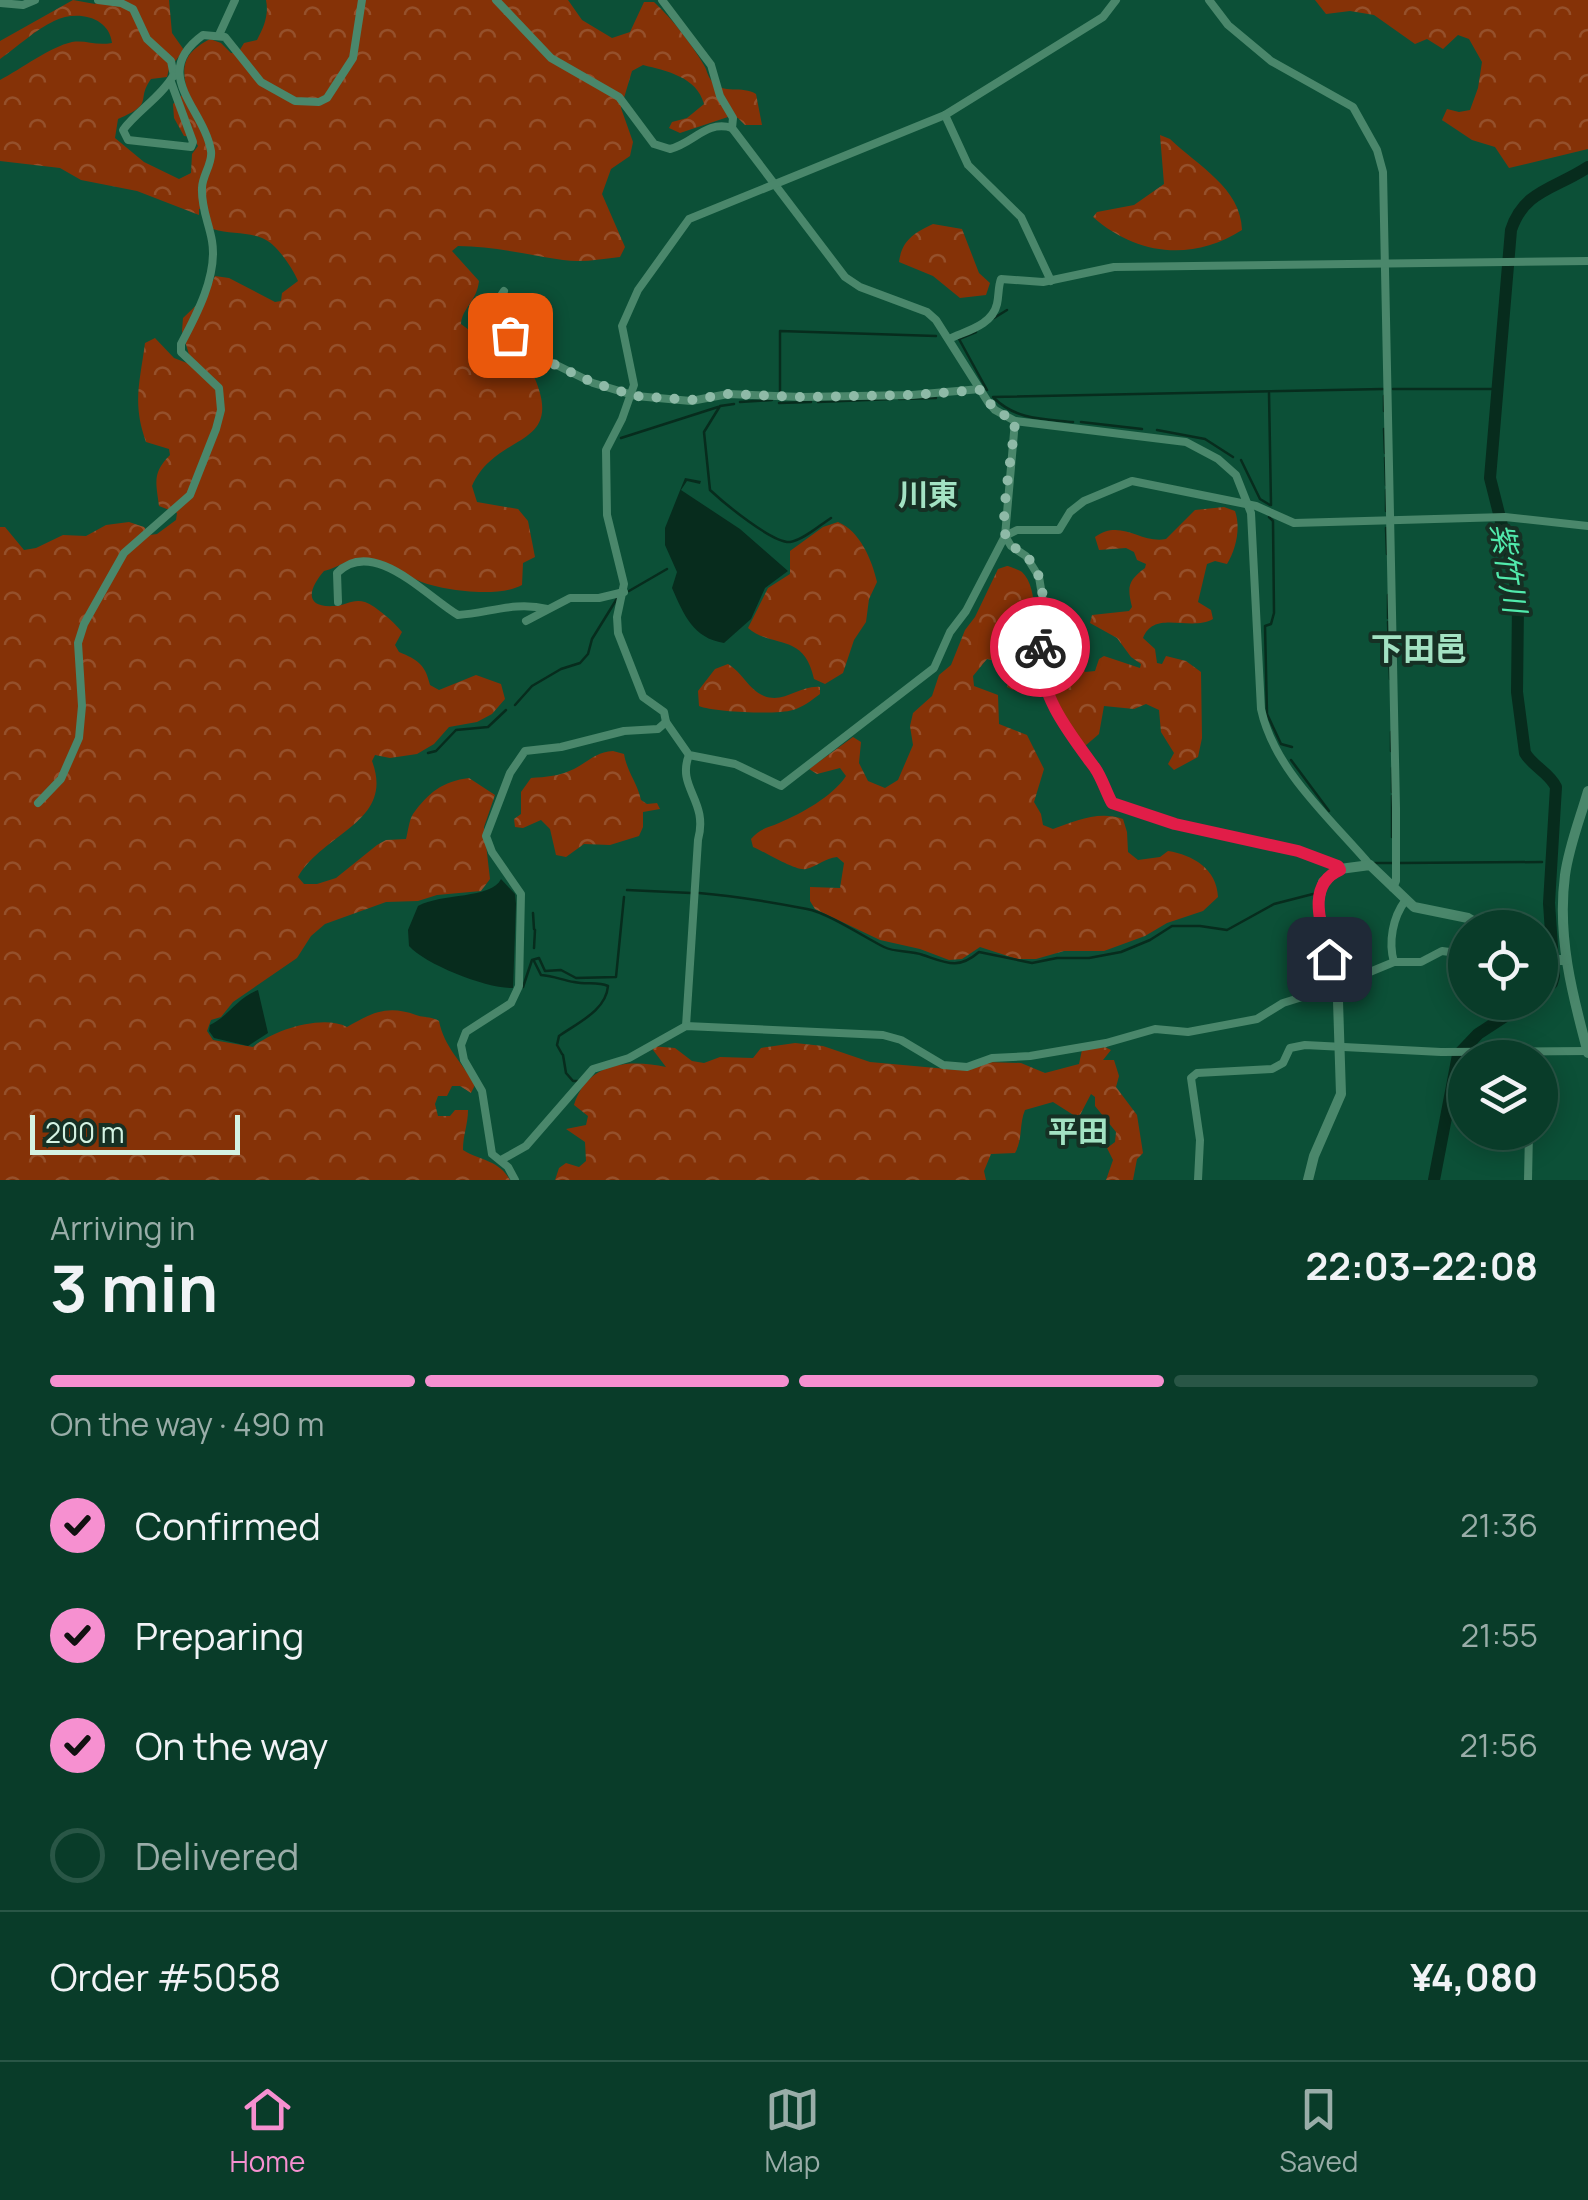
<!DOCTYPE html>
<html lang="en">
<head>
<meta charset="utf-8">
<style>
  :root { --surface:#093c29; --page:#124331; --text:#f1f3f6; --muted:#99ada8; --line:#295646; --accent:#f690d0 }
  body { margin:0; font-family:Manrope,"Noto Sans JP",sans-serif; background:var(--page); color:var(--text); height:100vh; display:flex; flex-direction:column; font-size:38px; white-space:nowrap }
  * { box-sizing:border-box; margin:0 }
  p { font-size:32px; color:var(--muted) }
  .icon { flex:none; width:55px; height:55px; fill:none; stroke:currentColor; stroke-width:2; stroke-linecap:round; stroke-linejoin:round }
  .map { position:relative; height:1180px; overflow:hidden }
  .side { display:flex; flex-direction:column; background:var(--surface); flex:1 }
  .side>* { flex:none }
  .fabs { position:absolute; left:1448px; top:910px; display:grid; gap:20px }
  .fabs a { display:grid; place-items:center; width:110px; height:110px; border-radius:50%; background:var(--surface); box-shadow:0 5px 25px #0003,0 0 0 2px var(--line); font-size:50px }
  .scale { position:absolute; left:30px; bottom:25px; width:210px; box-sizing:border-box; padding-left:10px; border:5px solid #d4f3e3; border-top:0; font-size:28px; line-height:35px; white-space:nowrap; color:#d4f3e3; -webkit-text-stroke:8px #163024; paint-order:stroke }
  .pin { position:absolute; display:grid; place-items:center; width:85px; height:85px; color:#fff; margin:-42px; border-radius:20px; box-shadow:0 5px 15px #0006 }
  .courier { position:absolute; display:grid; place-items:center; width:100px; height:100px; margin:-50px; border:8px solid #e11d48; border-radius:50%; background:#fff; color:#222; box-shadow:0 2px 12px #0007 }
  .overview em { font-style:normal; font-weight:700 }
  .overview div { display:flex; flex-direction:column-reverse }
  .overview { display:flex; align-items:center; justify-content:space-between; height:170px; padding:0 50px }
  h1 { font-size:65px; font-weight:700; line-height:75px }
  .bar { display:grid; grid-template-columns:repeat(4,1fr); gap:15px 10px; align-content:center; height:120px; padding:0 50px }
  .bar i { height:12px; border-radius:8px; background:var(--line) }
  .bar .active { background:var(--accent) }
  .bar p { grid-column:span 4 }
  .line { display:flex; align-items:center; gap:25px; padding:0 50px; border-top:2px solid var(--line) }
  .line div { flex:1 }
  ol { padding:0 50px; list-style:none }
  li { display:flex; align-items:center; gap:30px; height:110px }
  li p { margin-inline-start:auto }
  li .icon { padding:10px; border-radius:50%; background:var(--accent); color:#111; stroke-width:4 }
  li:last-child { color:var(--muted) }
  li i { width:55px; height:55px; border:5px solid var(--line); border-radius:50% }
  .tabs { display:flex; justify-content:space-around; align-items:center; height:140px; border-top:2px solid var(--line); background:var(--surface); font-size:28px; color:var(--muted) }
  .tabs a { display:grid; justify-items:center; gap:5px }
  .tabs .active { color:var(--accent) }
  .map>svg:first-child { display:block }
  .forest { fill:url(#forest-crowns) }
  .water { fill:#072c1d }
  .lines { fill:none; stroke-linecap:round; stroke-linejoin:round }
  .stream { stroke:#072c1d; stroke-width:2.5 }
  .river { stroke:#072c1d; stroke-width:12 }
  .minor { stroke:#4a876b; stroke-width:8 }
  .secondary { stroke:#4a876b; stroke-width:10 }
  .done { stroke:#8ebaa7; stroke-width:10; stroke-dasharray:0 18 }
  .route { stroke:#e11d48; stroke-width:12 }
  .labels { text-anchor:middle; stroke-width:8; stroke-linejoin:round; paint-order:stroke }
  .neighbourhood-label { font-size:30px; font-weight:bold; fill:#a3e2c3; stroke:#163024 }
  .water-label { font-size:30px; font-style:italic; fill:#51eaac; stroke:#163024 }
  .quarter-label { font-size:32px; font-weight:bold; fill:#a3e2c3; stroke:#163024 }
</style>
</head>
<body>
<div class="map">
<svg width="1588" height="1180" viewBox="0 0 1588 1180">
  <defs>
    <pattern id="forest-crowns" width="20" height="18" patternUnits="userSpaceOnUse" patternTransform="scale(2.5)"><rect width="20" height="18" fill="#853207"/><path d="M2 6a3 3 0 1 1 6 0M12 15a3 3 0 1 1 6 0" fill="none" stroke="#95502b"/></pattern>
  </defs>
  <rect width="100%" height="100%" fill="#0c5037"/>
  <g class="forest">
    <path d="M73,0L95,4L98,0H169L172,33L184,50L169,69L167,77L151,79C135,101 156,103 118,119L115,138L144,162L179,179L191,173L192,154L198,146L193,137L184,136L174,118L173,104L187,90C180,63 186,52 210,39L221,43L231,53H238L244,43L257,40C264,27 269,15 266,0H568L582,20L612,38L630,32L644,2H654C674,21 691,43 705,67C707,71 708,77 712,81C722,95 743,85 756,94L762,125H745L738,118L728,117L680,133L669,128L672,122L687,118L704,104C697,77 667,71 643,65L632,71L621,108L633,142L630,156L611,169L602,194L625,247L620,257C602,259 582,263 563,260C528,255 494,246 458,246L452,251L479,281C477,301 462,308 461,324L481,339L508,328L538,353L540,361L533,364L531,370C570,451 497,429 472,486L477,502L518,509L528,521L535,557L523,563L522,585C499,598 441,591 417,580C399,573 387,560 367,558C351,557 339,567 324,571C310,587 302,608 334,606C345,606 353,598 365,602C376,606 395,623 402,632L395,645L399,652C418,660 425,664 430,685L439,690L476,675L501,684L505,699L492,714L477,722L449,727L434,744L417,754L390,758L375,755L372,761C395,822 324,832 298,877L304,884H317L336,878L377,845L386,840L406,839C408,832 409,820 413,814C428,793 443,781 469,778L495,795L484,827L490,879L481,891L437,895L418,901L386,902L325,924L311,936L297,958L233,1002L221,1017L211,1020L207,1031L213,1040L253,1047C273,1030 323,1014 347,1027C373,1012 388,1005 416,1015C424,1018 431,1016 439,1021C444,1047 462,1062 475,1085L471,1093L460,1086H452L447,1096H438L435,1104L438,1116H450L455,1110H468C468,1125 463,1134 463,1150C481,1161 499,1160 510,1180H0V527H5L24,550L36,548L63,535L86,536L106,525L129,522L144,527L150,535L157,534L176,520L177,513L159,506C156,482 152,473 170,455L169,449L146,442C132,403 140,382 145,343L155,338L174,358L187,363L190,358L182,331L183,318L206,296L215,276L229,278L275,302L281,301L282,293L298,281C292,267 276,243 262,238C247,232 229,234 213,229L204,208L199,209V215L137,191L81,180L60,168L0,161V80C21,69 50,47 72,42C87,40 95,46 112,43C109,16 76,10 54,21C35,30 17,47 0,59V41Z"/>
    <path d="M1315,0H1588V149L1509,168L1495,147L1472,140L1442,120L1447,109L1459,112L1470,110L1478,88L1482,62L1469,39L1458,35L1443,49L1427,39L1415,44L1374,15L1350,11L1326,14Z"/>
    <path d="M1160,135L1170,139C1198,166 1241,188 1242,230C1192,262 1136,255 1093,217L1097,212L1134,205L1164,184Z"/>
    <path d="M933,224L962,229L979,273L990,283L986,295L960,298L933,276L899,262C902,240 914,233 933,224Z"/>
    <path d="M1224,507L1235,511C1241,528 1236,549 1227,564L1215,561L1207,564L1198,602L1211,610L1213,619C1190,632 1154,609 1143,638L1155,649L1157,663L1162,664L1166,656L1186,661L1201,672L1202,738L1198,757L1174,770L1168,764L1174,753L1161,732L1159,710L1146,704L1134,709L1104,706L1099,734L1085,746L1079,744L1051,692L1064,677L1070,657L1077,658L1085,672L1095,671L1099,659L1104,656L1140,668L1141,664L1131,657L1117,638L1090,623L1092,615L1129,611L1132,607C1127,586 1128,581 1145,568L1146,564L1137,560L1134,552L1126,548L1099,550L1095,537C1121,518 1140,544 1166,539L1195,510Z"/>
    <path d="M838,522C860,531 872,560 877,582L869,599L866,622L854,640L843,673L825,684L814,679C804,632 773,649 748,628L768,588L790,574V551L823,527Z"/>
    <path d="M1007,566C1009,566 1021,571 1022,572C1045,594 1032,668 1013,690L1007,687L1012,672L1006,663L987,659L973,676L974,686L998,695L999,724L1027,735L1044,769L1034,802L1041,814L1043,825L1053,829C1075,821 1099,810 1123,819L1127,832L1128,852L1138,860L1160,857L1168,851C1193,855 1217,869 1218,897L1203,911L1167,923L1145,936L1104,951H1064L1036,959H1017L980,947L962,959L949,960L920,949L880,940L815,909L810,901V887L840,888L844,863L837,857C825,858 818,866 806,869C797,872 765,852 753,847L751,839C759,829 767,828 779,823C802,813 832,797 846,776L840,768L817,774L809,769L853,737L861,742L859,763L868,781L885,788L898,780L913,745L910,726L913,713L932,696L939,675L951,665L965,630L975,617L998,569Z"/>
    <path d="M728,664C743,673 748,689 764,696C784,704 800,685 820,687V694C812,700 803,707 793,710C777,715 713,712 699,706L698,691L715,669Z"/>
    <path d="M613,751L624,754C627,772 637,782 641,800L647,804L657,803L660,809L643,812V827L639,836L610,845L584,844L566,857L556,855L550,829L541,820L523,828L515,827L514,819L521,814V792L531,778C546,777 560,776 574,769C589,761 596,752 613,751Z"/>
    <path d="M795,1043L823,1046L870,1062L958,1070L985,1062L1021,1063L1045,1073L1079,1064L1082,1050L1105,1047L1111,1050L1103,1060H1114L1119,1076L1116,1087L1137,1115L1143,1153L1137,1159L1133,1180H1106L1113,1160L1107,1148L1115,1142L1116,1132L1095,1106V1097L1091,1094L1080,1115L1075,1116L1053,1102L1025,1110C1019,1124 1023,1139 1015,1153L991,1154L984,1171L986,1180H555L559,1168L566,1163L579,1167L586,1161L585,1142L566,1129L586,1125L588,1116L574,1105C587,1062 629,1059 666,1067L650,1046L675,1048L692,1061L704,1063L720,1057L753,1058L761,1048Z"/>
  </g>
  <g class="water">
    <path d="M685,478L701,481L700,484L687,481L681,490L740,529L788,571L765,588L751,619L724,643C693,638 684,615 672,588L677,572L665,545V528Z"/>
    <path d="M501,879L515,894L516,904L513,988C488,989 426,965 409,946L408,930L418,906C441,893 492,899 501,879Z"/>
    <path d="M258,990L268,1033L248,1046L214,1038L209,1031L210,1025C229,1016 237,998 258,990Z"/>
  </g>
  <g class="lines">
    <g class="stream">
      <path d="M994,318L1007,310"/>
      <path d="M976,332L959,339L987,390"/>
      <path d="M1393,389H1495"/>
      <path d="M780,391V331L936,336"/>
      <path d="M1269,393L1271,505"/>
      <path d="M1384,396V411"/>
      <path d="M993,397L1383,389"/>
      <path d="M994,398C1016,420 1044,419 1073,422"/>
      <path d="M899,399L936,398"/>
      <path d="M740,402L772,400"/>
      <path d="M818,402L892,399"/>
      <path d="M779,403L811,402"/>
      <path d="M734,404L720,406L704,432L710,490C724,503 772,543 790,542C802,541 820,525 831,518"/>
      <path d="M1081,422L1142,429"/>
      <path d="M1384,429L1385,453"/>
      <path d="M1157,430L1205,439L1233,457"/>
      <path d="M621,438L718,407"/>
      <path d="M1385,458L1386,485"/>
      <path d="M1241,460L1260,499L1270,505"/>
      <path d="M1386,490V511"/>
      <path d="M1269,517L1273,521L1274,613L1271,624L1265,626L1267,714L1281,744L1292,747"/>
      <path d="M1386,528L1387,554"/>
      <path d="M629,591L667,569"/>
      <path d="M1388,595V618"/>
      <path d="M1388,622L1389,650"/>
      <path d="M1389,654L1390,679"/>
      <path d="M515,705L532,686L561,669L580,663L588,654L592,639L618,597"/>
      <path d="M1391,732V751"/>
      <path d="M428,753L436,751L456,730L488,727L506,710"/>
      <path d="M1291,760L1329,811"/>
      <path d="M1392,768V792"/>
      <path d="M1392,796V837"/>
      <path d="M1375,863H1392"/>
      <path d="M1400,863L1542,862"/>
      <path d="M627,890L691,893"/>
      <path d="M699,893C735,896 771,902 807,909C828,913 864,937 884,947C896,953 910,950 923,955C947,963 958,970 979,952L1032,963L1057,958H1089L1121,952L1150,940L1172,926H1200L1227,930L1274,904L1313,894"/>
      <path d="M533,913L534,929"/>
      <path d="M534,948L535,930"/>
      <path d="M534,961L541,975C554,976 562,980 574,982C587,985 597,981 608,986C606,1011 577,1023 559,1036L557,1045L562,1054"/>
      <path d="M523,987L532,960L539,958L545,971L561,970L576,978L616,977L624,897"/>
      <path d="M563,1055L566,1073L573,1081H578"/>
    </g>
    <g class="river">
      <path d="M1540,994L1552,983L1554,976L1549,903L1556,787C1549,772 1533,767 1525,753L1517,692L1518,605L1514,573L1490,478L1511,230C1524,190 1555,189 1588,167"/>
      <path d="M1434,1180L1458,1055L1478,1034L1527,1002"/>
    </g>
    <g class="minor">
      <path d="M98,0L121,3L133,9L147,39L171,61L174,76"/>
      <path d="M496,0L551,58L619,97L654,144L670,149C694,143 706,120 732,128"/>
      <path d="M662,0L711,65L720,96L733,118L732,128L845,277L860,287L927,312L936,320L988,402L995,410L1015,421L1186,442L1218,459L1236,475L1251,513L1261,709C1274,770 1331,819 1370,865"/>
      <path d="M1116,0L1103,17L945,115L689,219L638,290L622,326L634,385L622,419L606,450L607,515L624,584L617,617L618,633L643,697L664,712L666,722L689,755L735,764L781,786L934,668L950,632L966,611L1005,536L1017,530H1059L1070,512L1084,501L1132,481L1256,506L1294,523L1505,517L1588,526"/>
      <path d="M1209,0L1228,25L1271,61L1353,107L1377,150L1383,172L1396,808V881L1393,888"/>
      <path d="M0,3L23,5L35,0"/>
      <path d="M219,35L235,0"/>
      <path d="M171,82L193,142L191,147L128,140L123,130C137,111 161,97 173,76"/>
      <path d="M945,115L968,165L1021,217L1051,281"/>
      <path d="M504,291L497,302L496,316L526,350L593,383L636,396L691,401L728,394L802,397L912,395L980,389"/>
      <path d="M949,339C965,331 992,326 997,304C999,295 998,287 1001,279L1043,282L1114,267L1588,261"/>
      <path d="M1015,421L1005,536L1011,546L1026,556L1039,577L1044,607L1039,660L1045,688L1069,733L1095,768L1112,803L1175,824L1306,853L1340,869"/>
      <path d="M338,602L337,573C373,536 427,597 458,615C489,613 515,601 547,609"/>
      <path d="M526,621L570,598H599L624,592"/>
      <path d="M38,803L61,779L79,738L82,706L78,643L84,624L124,553L190,495L216,429L221,410L219,388L181,352V344C196,316 218,275 212,241C209,223 201,208 202,188C202,176 213,163 211,151C204,108 149,74 203,35L225,37L261,82L295,101L319,102L327,98L353,58L362,0"/>
      <path d="M1394,962C1388,942 1393,917 1405,901"/>
      <path d="M686,1026L698,840C709,800 676,788 689,755"/>
      <path d="M501,1160L526,1146L593,1069L629,1058L686,1026L883,1035L901,1040L943,1065L967,1067L992,1058L1030,1056L1106,1043L1155,1029L1188,1032L1257,1019L1283,1003L1331,988L1394,962H1421L1442,951L1465,954"/>
      <path d="M515,1180L508,1167L492,1154L482,1091L464,1060L461,1045L466,1032L511,1003L519,986L521,894L492,852L486,836L510,773L525,751L561,747L624,731L658,729L666,722"/>
      <path d="M1198,1180L1200,1140L1191,1078L1197,1073L1272,1069L1283,1063L1290,1048L1305,1045L1441,1052L1588,1051"/>
      <path d="M1528,1180L1529,1132"/>
    </g>
    <g class="secondary">
      <path d="M1588,791C1580,819 1569,846 1565,875C1557,936 1572,994 1588,1053"/>
      <path d="M1540,960H1566"/>
      <path d="M1308,1180L1314,1156L1341,1094L1338,1001L1318,905L1323,882L1340,869L1370,865L1414,907L1468,918L1485,928"/>
    </g>
  </g>
  <g class="lines">
    <path class="done" d="M510,335L534,355L594,383L636,396L691,400L728,394L802,397L912,395L980,390L995,410L1015,421C1014,446 999,517 1006,537C1010,547 1020,550 1028,558C1049,581 1043,619 1040,647"/>
    <path class="route" d="M1040,647C1037,693 1069,733 1095,768C1102,778 1106,792 1112,803L1175,824L1298,851L1338,866L1340,870C1304,885 1323,930 1329,959"/>
  </g>
  <g class="labels">
    <g class="neighbourhood-label">
      <text x="928" y="505">川東</text>
      <text x="1078" y="1142">平田</text>
    </g>
    <g class="water-label">
      <text transform="translate(1508 568) rotate(81)" y="10">紫竹川</text>
    </g>
    <g class="quarter-label">
      <text x="1419" y="660">下田邑</text>
    </g>
  </g>
</svg>
<div class="fabs">
<a><svg class="icon" aria-label="locate" viewBox="0 0 24 24"><circle cx="12" cy="12" r="6"/><path d="M12 2v4M12 18v4M2 12h4M18 12h4"/></svg></a>
<a><svg class="icon" aria-label="layers" viewBox="0 0 24 24"><path d="M12 4l9 5-9 5-9-5zM3 14l9 5 9-5"/></svg></a>
</div>
<div class="scale">200 m</div>
<div class="pin" style="left:510px;top:335px;background:#ea580c"><svg class="icon" aria-label="bag" viewBox="0 0 24 24"><path d="M5 8h14l-1 12H6zM9 8a3 3 0 0 1 6 0"/></svg></div>
<div class="pin" style="left:1329px;top:959px;background:#1f2937"><svg class="icon" aria-label="home" viewBox="0 0 24 24"><path d="M3 11l9-7 9 7M6 9v11h12V9"/></svg></div>
<div class="courier" style="left:1040px;top:647px"><svg class="icon" aria-label="bike" viewBox="0 0 24 24"><circle cx="6" cy="16" r="4"/><circle cx="18" cy="16" r="4"/><path d="M6 16l4-8h5l3 8M10 8l3 8H6M13 5h3"/></svg></div>
</div>
<section class="side">
<div class="overview"><div><h1>3 min</h1><p>Arriving in</p></div><em>22:03–22:08</em></div>
<div class="bar"><i class="active"></i><i class="active"></i><i class="active"></i><i></i><p>On the way · 490 m</p></div>
<ol>
<li><svg class="icon" aria-label="check" viewBox="0 0 24 24"><path d="M5 12l5 5 9-10"/></svg>Confirmed<p>21:36</p></li>
<li><svg class="icon" aria-label="check" viewBox="0 0 24 24"><path d="M5 12l5 5 9-10"/></svg>Preparing<p>21:55</p></li>
<li><svg class="icon" aria-label="check" viewBox="0 0 24 24"><path d="M5 12l5 5 9-10"/></svg>On the way<p>21:56</p></li>
<li><i></i>Delivered</li>
</ol>
<div class="line" style="height:130px"><div>Order #5058</div><b>¥4,080</b></div>
</section>
<nav class="tabs">
<a class="active"><svg class="icon" aria-label="home" viewBox="0 0 24 24"><path d="M3 11l9-7 9 7M6 9v11h12V9"/></svg>Home</a>
<a><svg class="icon" aria-label="map" viewBox="0 0 24 24"><path d="M3 6l6-2 6 2 6-2v14l-6 2-6-2-6 2zM9 4v14M15 6v14"/></svg>Map</a>
<a><svg class="icon" aria-label="saved" viewBox="0 0 24 24"><path d="M7 4h10v16l-5-4-5 4z"/></svg>Saved</a>
</nav>
</body>
</html>
